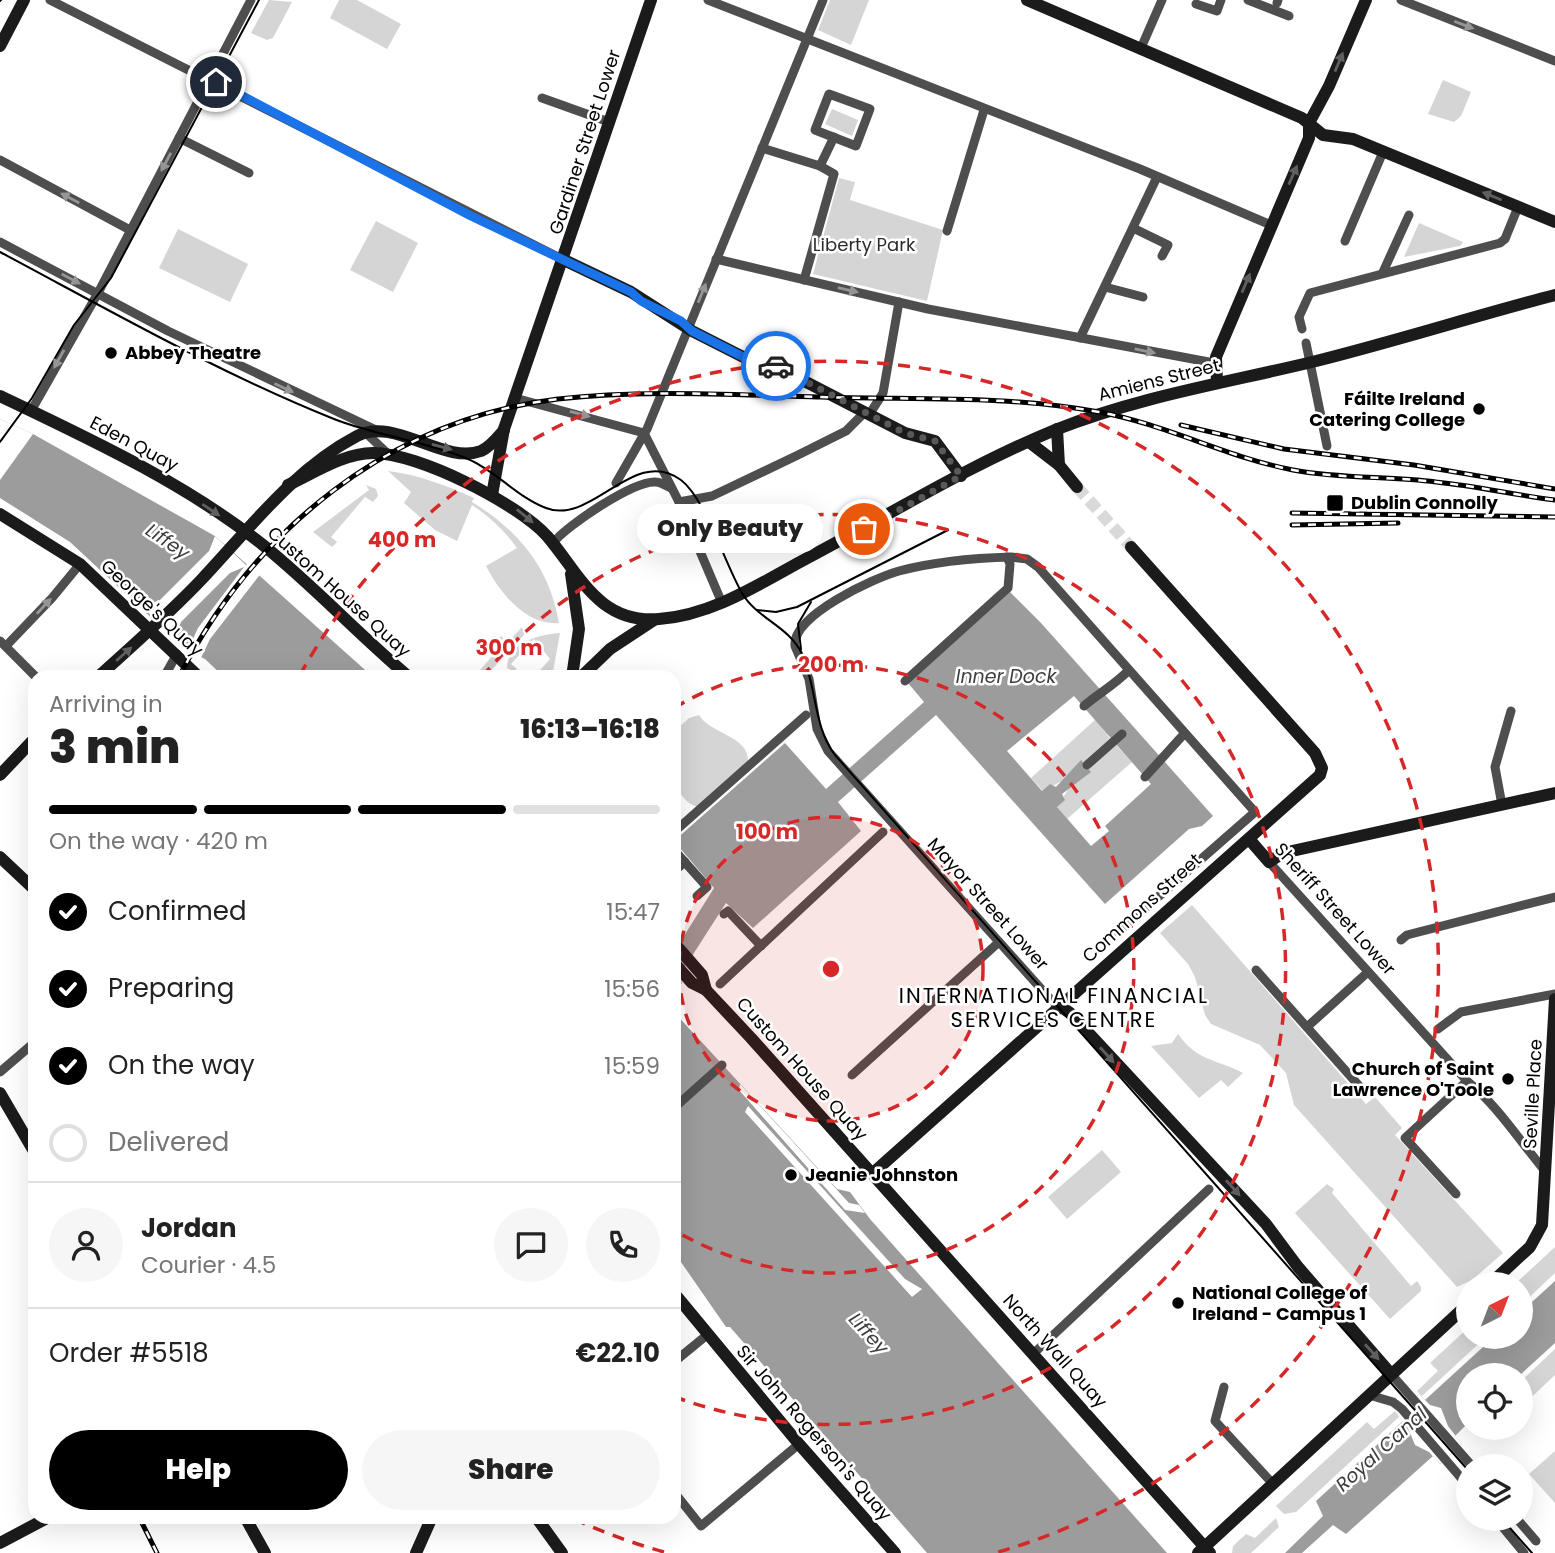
<!DOCTYPE html>
<html lang="en">
<head>
<meta charset="utf-8">
<style>
  :root { --surface:#fff; --page:#f6f6f6; --text:#222; --muted:#767676; --line:#e0e0e0; --accent:#000 }
  body { margin:0; font-family:Poppins,sans-serif; background:var(--page); color:var(--text); height:100vh; display:flex; flex-direction:column; font-size:26px; white-space:nowrap }
  * { box-sizing:border-box; margin:0 }
  p { font-size:23px; color:var(--muted) }
  .icon { flex:none; width:38px; height:38px; fill:none; stroke:currentColor; stroke-width:2; stroke-linecap:round; stroke-linejoin:round }
  .map { position:relative; flex:1; overflow:hidden }
  .panel { position:absolute; left:28px; top:670px; width:653px; height:854px; display:flex; flex-direction:column; background:var(--surface); border-radius:21px; box-shadow:0 7px 28px #0002 }
  .panel>* { flex:none }
  .needle { width:46px; rotate:42deg }
  .controls { position:absolute; left:1456px; top:1272px; display:grid; gap:14px }
  .controls a { display:grid; place-items:center; width:77px; height:77px; border-radius:50%; background:var(--surface); box-shadow:0 7px 28px #0002; font-size:35px }
  .pin { position:absolute; display:grid; place-items:center; width:60px; height:60px; color:#fff; margin:-30px; border:4px solid #fff; border-radius:50%; box-shadow:0 2px 7px #0007 }
  .courier { position:absolute; display:grid; place-items:center; width:70px; height:70px; margin:-35px; border:5px solid #1a73e8; border-radius:50%; background:#fff; color:#222; box-shadow:0 2px 9px #0007 }
  .bubble { position:absolute; height:49px; border-radius:24px; background:var(--surface); box-shadow:0 7px 28px #0002; font-size:23px; font-weight:800; line-height:49px; text-align:center }
  .overview em { font-style:normal; font-weight:800 }
  .overview div { display:flex; flex-direction:column-reverse }
  .overview { display:flex; align-items:center; justify-content:space-between; height:119px; padding:0 21px }
  h1 { font-size:46px; font-weight:800; line-height:52px }
  .bar { display:grid; grid-template-columns:repeat(4,1fr); gap:10px 7px; align-content:center; height:84px; padding:0 21px }
  .bar i { height:9px; border-radius:5px; background:var(--line) }
  .bar .active { background:var(--accent) }
  .bar p { grid-column:span 4 }
  .line { display:flex; align-items:center; gap:18px; padding:0 21px; border-top:2px solid var(--line) }
  .line div { flex:1 }
  .round { display:grid; place-items:center; flex:none; width:74px; height:74px; border-radius:37px; background:var(--page) }
  ol { padding:0 21px; list-style:none }
  li { display:flex; align-items:center; gap:21px; height:77px }
  li p { margin-inline-start:auto }
  li .icon { padding:7px; border-radius:50%; background:var(--accent); color:#fff; stroke-width:4 }
  li:last-child { color:var(--muted) }
  li i { width:38px; height:38px; border:4px solid var(--line); border-radius:50% }
  .button { display:flex; gap:14px; margin-top:auto; padding:14px 21px }
  .button a { flex:1; height:80px; border-radius:42px; background:var(--accent); color:#fff; font-size:28px; font-weight:800; line-height:80px; text-align:center }
  .button a+a { background:var(--page); color:var(--text) }
  .map>svg:first-child { display:block }
  .green { fill:#d5d5d5 }
  .water { fill:#9c9c9c; fill-rule:evenodd }
  .pier { fill:#fff }
  .lines { fill:none; stroke-linecap:round; stroke-linejoin:round }
  .secondary-tunnel { stroke:#d9d9d9; stroke-width:12; stroke-dasharray:12 6; stroke-linecap:butt }
  .street { stroke:#4e4e4e; stroke-width:9 }
  .secondary { stroke:#1b1b1b; stroke-width:12 }
  .tram { stroke:#000; stroke-width:2 }
  .rail-casing { stroke:#000; stroke-width:5 }
  .rail { stroke:#fff; stroke-width:2.5; stroke-dasharray:8; stroke-linecap:butt }
  .oneway { fill:#959595 }
  .oneway2 { fill:#5f5f5f }
  .done { stroke:#595959; stroke-width:7; stroke-dasharray:0 12.6 }
  .route { stroke:#1a73e8; stroke-width:9 }
  .ring { fill:none; stroke:#d62828; stroke-width:3.5; stroke-dasharray:12 9 }
  .poi-dot { fill:#000; stroke:#fff; stroke-width:2.5 }
  .labels { text-anchor:middle; stroke-width:5; stroke-linejoin:round; paint-order:stroke }
  .street-label { font-size:18px; fill:#000; stroke:#fff }
  .park-label { font-size:18px; fill:#2c2c2c; stroke:#fff }
  .poi-label { font-size:18px; font-weight:bold; fill:#000; stroke:#fff; text-anchor:start }
  .water-label { font-size:19px; font-style:italic; fill:#3d3d3d; stroke:#fff }
  .quarter-label { font-size:21px; letter-spacing:2px; fill:#000; stroke:#fff }
  .centre { fill:#d62828; stroke:#fff; stroke-width:3.5 }
  .ring-label { font-size:21px; text-anchor:middle; font-weight:bold; fill:#d62828; stroke:#fff; stroke-width:5; stroke-linejoin:round; paint-order:stroke }
</style>
</head>
<body>
<div class="map">
<svg width="1555" height="1553" viewBox="0 0 1555 1553">
  <rect width="100%" height="100%" fill="#fff"/>
  <g class="green">
    <path d="M269,0L292,2L273,38L267,40L251,33Z"/>
    <path d="M339,0H357L401,24L387,49L330,18Z"/>
    <path d="M830,0H869L851,45L818,30Z"/>
    <path d="M1443,80L1471,92L1461,116L1454,122L1428,114Z"/>
    <path d="M832,109L858,120L852,136L825,124Z"/>
    <path d="M839,178L855,182L850,200L943,230L927,301L813,274Z"/>
    <path d="M376,221L418,243L393,292L350,270Z"/>
    <path d="M1419,223L1463,242L1460,246L1404,257Z"/>
    <path d="M178,229L248,264L230,302L159,268Z"/>
    <path d="M388,471C419,475 445,485 474,498L472,502C518,530 550,568 559,623C526,626 500,593 486,566L517,548C505,531 489,516 472,505L457,541L435,530L404,503L411,492Z"/>
    <path d="M366,485L376,489L378,496L373,502L365,497L331,537L337,542L332,547L313,532L369,490Z"/>
    <path d="M522,627L524,635L485,677H466L462,674L466,670L474,677L502,645L497,640L501,636L508,642Z"/>
    <path d="M560,633L552,677H534L550,659L534,639L511,664L517,669L513,671L507,668C507,643 540,634 560,633Z"/>
    <path d="M699,715C710,734 750,736 748,762L699,807C668,800 674,755 674,732L689,718Z"/>
    <path d="M1096,719L1105,732L1108,724L1109,735L1106,734L1132,762L1067,819L1057,807L1069,788L1062,781L1043,791L1031,778Z"/>
    <path d="M1192,905L1366,1104L1375,1097L1402,1128L1395,1135L1503,1253L1472,1280L1457,1287L1294,1105L1286,1073L1260,1045L1211,1024L1205,1015L1195,977L1188,964L1160,933Z"/>
    <path d="M1178,1034C1198,1062 1217,1059 1243,1073L1228,1087L1221,1080L1199,1098L1151,1046L1172,1043Z"/>
    <path d="M1102,1150L1121,1172L1067,1219L1048,1197Z"/>
    <path d="M1327,1184L1334,1189L1332,1193L1411,1286L1417,1281L1421,1287V1291L1390,1319L1295,1213Z"/>
    <path d="M1555,1247V1273L1521,1305V1284H1515Z"/>
    <path d="M1468,1328V1337H1486L1422,1396L1417,1391L1438,1371L1430,1363Z"/>
    <path d="M1555,1349V1375L1521,1407V1381Z"/>
    <path d="M1395,1411L1399,1417L1296,1512L1284,1514L1276,1506L1367,1422L1374,1429Z"/>
    <path d="M1555,1451V1503L1529,1474Z"/>
    <path d="M1276,1518L1279,1527L1251,1553H1232L1233,1546L1246,1534L1255,1538Z"/>
  </g>
  <g class="water">
    <path d="M0,419L33,434L215,536L373,677H224L205,659L186,650L70,542L0,498Z"/>
    <path d="M1010,592L1041,623L1213,816L1202,826L1189,829L1105,904L936,715L838,802L861,831L753,928L726,903L674,984V952L714,888L674,841L785,743L826,789L924,702L908,683ZM1074,696L1151,784L1105,826L1109,831L1091,846L1057,807L1065,800L1062,794L1091,772L1081,760L1056,787L1050,784L1042,791L1007,751Z"/>
    <path d="M674,1012L837,1189L850,1192L870,1219L1167,1553H927L730,1327H726L674,1252Z"/>
    <path d="M1555,1281V1343L1520,1375L1468,1376V1423L1455,1436L1462,1444L1440,1464L1433,1456L1346,1534L1333,1525L1302,1553H1285L1323,1516L1316,1501L1403,1421L1397,1414L1419,1394L1425,1400L1494,1337H1521V1312Z"/>
  </g>
  <g class="pier">
    <path d="M0,419L33,434L0,480Z"/>
    <path d="M215,536L246,565L249,562L262,572L210,639L200,660L186,654L198,628L244,567L230,573L181,622L175,638L142,607L160,600L209,551Z"/>
    <path d="M740,1084L849,1203L859,1205L865,1213L845,1210L739,1090Z"/>
    <path d="M748,1106L905,1279L922,1289L912,1297L745,1112Z"/>
    <path d="M1419,1394L1430,1405L1441,1408L1448,1426L1462,1444L1440,1464L1429,1452L1415,1445L1408,1428L1397,1414Z"/>
  </g>
  <g class="lines">
    <path class="secondary-tunnel" d="M1077,487L1131,547"/>
    <g class="street">
      <path d="M50,0L564,260"/>
      <path d="M708,0L1140,169L1271,225"/>
      <path d="M1248,0L1289,16"/>
      <path d="M1401,0L1555,61"/>
      <path d="M1277,3L1278,0"/>
      <path d="M1196,4L1217,11L1221,0"/>
      <path d="M1141,48L1162,0"/>
      <path d="M829,94L870,109L856,146L815,130Z"/>
      <path d="M542,98L609,122"/>
      <path d="M179,138L249,173"/>
      <path d="M762,148L820,166L834,137"/>
      <path d="M0,160L130,230"/>
      <path d="M1133,228L1168,245L1162,256"/>
      <path d="M947,231L984,110"/>
      <path d="M1345,241L1383,152"/>
      <path d="M0,242L168,331L376,430"/>
      <path d="M716,259L928,309L1214,363"/>
      <path d="M1383,272L1409,215"/>
      <path d="M804,280L834,174L820,166"/>
      <path d="M1105,287L1143,297"/>
      <path d="M1302,329L1299,317L1310,293L1500,243L1505,239L1518,207"/>
      <path d="M1080,338L1157,177"/>
      <path d="M1306,343L1327,446"/>
      <path d="M515,398L644,433"/>
      <path d="M31,411L98,293L251,0"/>
      <path d="M869,415L883,393L899,302"/>
      <path d="M364,431L389,455"/>
      <path d="M644,433L679,502L722,603"/>
      <path d="M616,483L647,429L823,0"/>
      <path d="M679,502L712,496L798,455L846,431L864,413"/>
      <path d="M553,543C566,526 634,480 656,482C661,482 666,486 671,488"/>
      <path d="M0,641L36,677"/>
      <path d="M6,646L52,598L80,564"/>
      <path d="M164,677L177,654"/>
      <path d="M905,681L1008,588L1010,564L1007,557"/>
      <path d="M1084,706C1099,693 1113,686 1128,671"/>
      <path d="M1087,765L1122,734"/>
      <path d="M1145,777L1184,734"/>
      <path d="M1502,805L1495,767L1511,711"/>
      <path d="M674,832L806,715"/>
      <path d="M674,850L707,887L697,896"/>
      <path d="M1269,862L1467,1081C1498,1106 1519,1140 1545,1171"/>
      <path d="M674,871L685,862"/>
      <path d="M724,914L728,911L761,946"/>
      <path d="M1401,940L1407,935L1555,897"/>
      <path d="M1256,970L1361,1088"/>
      <path d="M720,984L883,832"/>
      <path d="M1060,1006L1052,1001L828,751L817,729L809,679L795,646C791,616 874,578 899,571C933,562 975,558 1011,557L1027,559L1038,567L1255,812L1118,932"/>
      <path d="M1307,1027L1368,972"/>
      <path d="M1438,1029L1461,1012L1555,994"/>
      <path d="M0,1072L35,1042"/>
      <path d="M852,1075L999,942"/>
      <path d="M674,1108L722,1065"/>
      <path d="M1456,1194L1405,1138L1467,1081"/>
      <path d="M1033,1354L1209,1189"/>
      <path d="M674,1362L707,1335"/>
      <path d="M1391,1374L1472,1466"/>
      <path d="M1224,1387L1215,1421L1273,1484"/>
      <path d="M1369,1395L1393,1402L1402,1409L1468,1486"/>
      <path d="M674,1492L701,1526L799,1444"/>
      <path d="M1496,1519L1524,1553"/>
      <path d="M1517,1519L1536,1541"/>
    </g>
    <g class="secondary">
      <path d="M1027,0L1302,118L1323,135L1353,139L1555,222"/>
      <path d="M0,46L24,0"/>
      <path d="M564,260L631,292L692,331L757,364L775,366L905,433L935,441L961,476"/>
      <path d="M1217,383L1216,357L1301,157L1309,138V123L1329,86L1366,0"/>
      <path d="M0,396C90,439 185,483 263,545C314,586 359,635 409,677"/>
      <path d="M1057,429L1059,465"/>
      <path d="M1029,442L1059,465L1077,487"/>
      <path d="M288,485C314,473 344,453 373,453C418,453 517,503 547,536C579,573 598,624 659,619C711,615 756,586 800,562C884,518 967,466 1055,430C1138,397 1225,383 1312,362C1393,342 1474,316 1555,295"/>
      <path d="M492,495L504,429L651,0"/>
      <path d="M0,514L80,564L199,677"/>
      <path d="M571,574L579,629L572,677"/>
      <path d="M98,677C133,645 169,614 202,579C250,528 294,469 357,436C394,416 444,465 481,451C490,447 498,437 504,430"/>
      <path d="M581,677L610,649L654,620"/>
      <path d="M0,775L35,738"/>
      <path d="M1249,839L1269,862L1283,853L1555,793"/>
      <path d="M0,857L35,890"/>
      <path d="M674,943L702,975L706,990"/>
      <path d="M674,963L692,983L706,990L751,1038L1210,1553"/>
      <path d="M1060,1006L1070,1013L1266,1224L1298,1267L1391,1374"/>
      <path d="M0,1093L35,1153"/>
      <path d="M873,1173L1320,775L1322,768L1315,753L1131,547"/>
      <path d="M1490,1284L1530,1247L1542,1225L1555,999"/>
      <path d="M674,1293L799,1444L895,1553"/>
      <path d="M245,1517L265,1553"/>
      <path d="M536,1517L562,1553"/>
      <path d="M0,1543L49,1517"/>
      <path d="M416,1553L432,1517"/>
      <path d="M1198,1553L1468,1304"/>
    </g>
    <g class="tram">
      <path d="M0,1L1,0"/>
      <path d="M0,252C109,310 219,373 334,419C377,436 425,441 468,459C496,471 517,497 546,508C592,526 634,445 681,480C705,498 725,564 742,593C757,619 789,626 802,654C817,687 813,726 835,755L1468,1470"/>
      <path d="M0,442L32,398L74,325L111,278L259,0"/>
      <path d="M757,610L776,612L797,607L948,530"/>
      <path d="M801,649L798,624L811,602"/>
      <path d="M1502,1519L1532,1553"/>
    </g>
    <g class="rail-casing">
      <g id="rail">
        <path d="M1181,425L1284,449L1414,465L1555,489"/>
        <path d="M1292,513L1555,517"/>
        <path d="M1292,525L1398,523"/>
        <path d="M179,677C254,530 390,419 558,399C645,389 734,395 821,397C914,400 1007,395 1099,412C1168,425 1226,457 1293,470C1341,479 1388,476 1436,482C1476,486 1515,495 1555,500"/>
        <path d="M139,1517L157,1553"/>
      </g>
    </g>
    <use href="#rail" class="rail"/>
  </g>
  <defs><path id="oneway-solid" d="M-6-.8H1V-3.2L6.5 0L1 3.2V.8H-6Z" transform="scale(1.75)"/></defs>
  <g class="oneway">
    <use href="#oneway-solid" transform="translate(1464 25) rotate(21)"/>
    <use href="#oneway-solid" transform="translate(166 162) rotate(118)"/>
    <use href="#oneway-solid" transform="translate(70 198) rotate(-152)"/>
    <use href="#oneway-solid" transform="translate(71 279) rotate(28)"/>
    <use href="#oneway-solid" transform="translate(848 290) rotate(13)"/>
    <use href="#oneway-solid" transform="translate(702 293) rotate(-68)"/>
    <use href="#oneway-solid" transform="translate(1145 351) rotate(11)"/>
    <use href="#oneway-solid" transform="translate(59 359) rotate(119)"/>
    <use href="#oneway-solid" transform="translate(284 388) rotate(25)"/>
    <use href="#oneway-solid" transform="translate(580 414) rotate(15)"/>
    <use href="#oneway-solid" transform="translate(44 606) rotate(-47)"/>
  </g>
  <g class="oneway2">
    <use href="#oneway-solid" transform="translate(1339 62) rotate(-67)"/>
    <use href="#oneway-solid" transform="translate(1293 175) rotate(-66)"/>
    <use href="#oneway-solid" transform="translate(1492 196) rotate(-158)"/>
    <use href="#oneway-solid" transform="translate(1246 283) rotate(-67)"/>
    <use href="#oneway-solid" transform="translate(442 447) rotate(15)"/>
    <use href="#oneway-solid" transform="translate(211 510) rotate(34)"/>
    <use href="#oneway-solid" transform="translate(525 516) rotate(39)"/>
    <use href="#oneway-solid" transform="translate(124 654) rotate(-42)"/>
    <use href="#oneway-solid" transform="translate(1107 1055) rotate(48)"/>
    <use href="#oneway-solid" transform="translate(1233 1188) rotate(48)"/>
    <use href="#oneway-solid" transform="translate(1372 1352) rotate(48)"/>
  </g>
  <g class="lines">
    <path class="done" d="M776,366L905,433L935,441L961,476L864,529"/>
    <path class="route" d="M216,82L471,216L631,292L641,301L681,321L692,331L757,364L776,366"/>
  </g>
  <circle cx="831" cy="969" r="152" fill="#d62828" fill-opacity=".12"/>
  <g class="ring">
    <circle cx="831" cy="969" r="152"/>
    <path d="M674 708A304 304 0 1 1 674 1230"/>
    <path d="M482 677A455 455 0 1 1 675 1397"/>
    <path d="M664 1552A607 607 0 0 1 574 1519M300 675A607 607 0 1 1 998 1552"/>
  </g>
  <g class="poi-dot">
    <circle cx="111" cy="353" r="7"/>
    <circle cx="1479" cy="409" r="7"/>
    <rect x="1326" y="494" width="18" height="18" rx="3.5"/>
    <circle cx="1508" cy="1079" r="7"/>
    <circle cx="791" cy="1175" r="7"/>
    <circle cx="1178" cy="1303" r="7"/>
  </g>
  <g class="labels">
    <g class="street-label">
      <text transform="translate(585 142) rotate(-72)" y="6">Gardiner Street Lower</text>
      <text transform="translate(1159 380) rotate(-14)" y="6">Amiens Street</text>
      <text transform="translate(134 444) rotate(28)" y="6">Eden Quay</text>
      <text transform="translate(339 592) rotate(42)" y="6">Custom House Quay</text>
      <text transform="translate(152 608) rotate(43)" y="6">George's Quay</text>
      <text transform="translate(988 904) rotate(48)" y="6">Mayor Street Lower</text>
      <text transform="translate(1142 908) rotate(-42)" y="6">Commons Street</text>
      <text transform="translate(1335 909) rotate(48)" y="6">Sheriff Street Lower</text>
      <text transform="translate(802 1069) rotate(48)" y="6">Custom House Quay</text>
      <text transform="translate(1533 1094) rotate(-87)" y="6">Seville Place</text>
      <text transform="translate(1055 1351) rotate(48)" y="6">North Wall Quay</text>
      <text transform="translate(814 1433) rotate(49)" y="6">Sir John Rogerson's Quay</text>
    </g>
    <g class="park-label">
      <text x="864" y="251">Liberty Park</text>
    </g>
    <g class="poi-label">
      <text x="125" y="359">Abbey Theatre</text>
      <text x="1465" y="405" text-anchor="end">Fáilte Ireland<tspan x="1465" dy="21">Catering College</tspan></text>
      <text x="1351" y="509">Dublin Connolly</text>
      <text x="1494" y="1075" text-anchor="end">Church of Saint<tspan x="1494" dy="21">Lawrence O'Toole</tspan></text>
      <text x="805" y="1181">Jeanie Johnston</text>
      <text x="1192" y="1299">National College of<tspan x="1192" dy="21">Ireland - Campus 1</tspan></text>
    </g>
    <g class="water-label">
      <text transform="translate(168 541) rotate(34)" y="7">Liffey</text>
      <text x="1006" y="683">Inner Dock</text>
      <text transform="translate(869 1333) rotate(48)" y="7">Liffey</text>
      <text transform="translate(1381 1449) rotate(-42)" y="7">Royal Canal</text>
    </g>
    <g class="quarter-label">
      <text x="1054" y="1003">INTERNATIONAL FINANCIAL<tspan x="1054" dy="24">SERVICES CENTRE</tspan></text>
    </g>
  </g>
  <circle cx="831" cy="969" r="10" class="centre"/>
  <g class="ring-label">
    <text x="402" y="547">400 m</text>
    <text x="509" y="655">300 m</text>
    <text x="831" y="672">200 m</text>
    <text x="767" y="839">100 m</text>
  </g>
</svg>
<div class="controls">
<a><svg class="needle" viewBox="-14 -14 28 28"><path d="M0-13l5 13h-10z" fill="#e53935"/><path d="M0 13l5-13h-10z" fill="#767676"/></svg></a>
<a><svg class="icon" aria-label="locate" viewBox="0 0 24 24"><circle cx="12" cy="12" r="6"/><path d="M12 2v4M12 18v4M2 12h4M18 12h4"/></svg></a>
<a><svg class="icon" aria-label="layers" viewBox="0 0 24 24"><path d="M12 4l9 5-9 5-9-5zM3 14l9 5 9-5"/></svg></a>
</div>
<div class="pin" style="left:864px;top:529px;background:#ea580c"><svg class="icon" aria-label="bag" viewBox="0 0 24 24"><path d="M5 8h14l-1 12H6zM9 8a3 3 0 0 1 6 0"/></svg></div>
<div class="pin" style="left:216px;top:82px;background:#1f2937"><svg class="icon" aria-label="home" viewBox="0 0 24 24"><path d="M3 11l9-7 9 7M6 9v11h12V9"/></svg></div>
<div class="courier" style="left:776px;top:366px"><svg class="icon" aria-label="car" viewBox="0 0 24 24"><path d="M5 17H2v-5l4-1 3-4h7l3 4 3 1v5h-3M9 17h6M6 11h13"/><circle cx="7" cy="17" r="2"/><circle cx="17" cy="17" r="2"/></svg></div>
<div class="bubble" style="left:637px;top:504px;width:186px">Only Beauty</div>
<section class="panel">
<div class="overview"><div><h1>3 min</h1><p>Arriving in</p></div><em>16:13–16:18</em></div>
<div class="bar"><i class="active"></i><i class="active"></i><i class="active"></i><i></i><p>On the way · 420 m</p></div>
<ol>
<li><svg class="icon" aria-label="check" viewBox="0 0 24 24"><path d="M5 12l5 5 9-10"/></svg>Confirmed<p>15:47</p></li>
<li><svg class="icon" aria-label="check" viewBox="0 0 24 24"><path d="M5 12l5 5 9-10"/></svg>Preparing<p>15:56</p></li>
<li><svg class="icon" aria-label="check" viewBox="0 0 24 24"><path d="M5 12l5 5 9-10"/></svg>On the way<p>15:59</p></li>
<li><i></i>Delivered</li>
</ol>
<div class="line" style="height:126px"><a class="round"><svg class="icon" aria-label="person" viewBox="0 0 24 24"><circle cx="12" cy="8" r="4"/><path d="M4 21q1-7 8-7t8 7"/></svg></a><div><b>Jordan</b><p>Courier · 4.5</p></div><a class="round"><svg class="icon" aria-label="chat" viewBox="0 0 24 24"><path d="M4 5h16v11H9l-5 4z"/></svg></a><a class="round"><svg class="icon" aria-label="phone" viewBox="0 0 24 24"><path d="M5 4h4l2 5-3 2q2 4 5 5l2-3 5 2v4C11 20 4 13 5 4z"/></svg></a></div>
<div class="line" style="height:91px"><div>Order #5518</div><b>€22.10</b></div>
<div class="button"><a>Help</a><a>Share</a></div>
</section>
</div>
</body>
</html>
